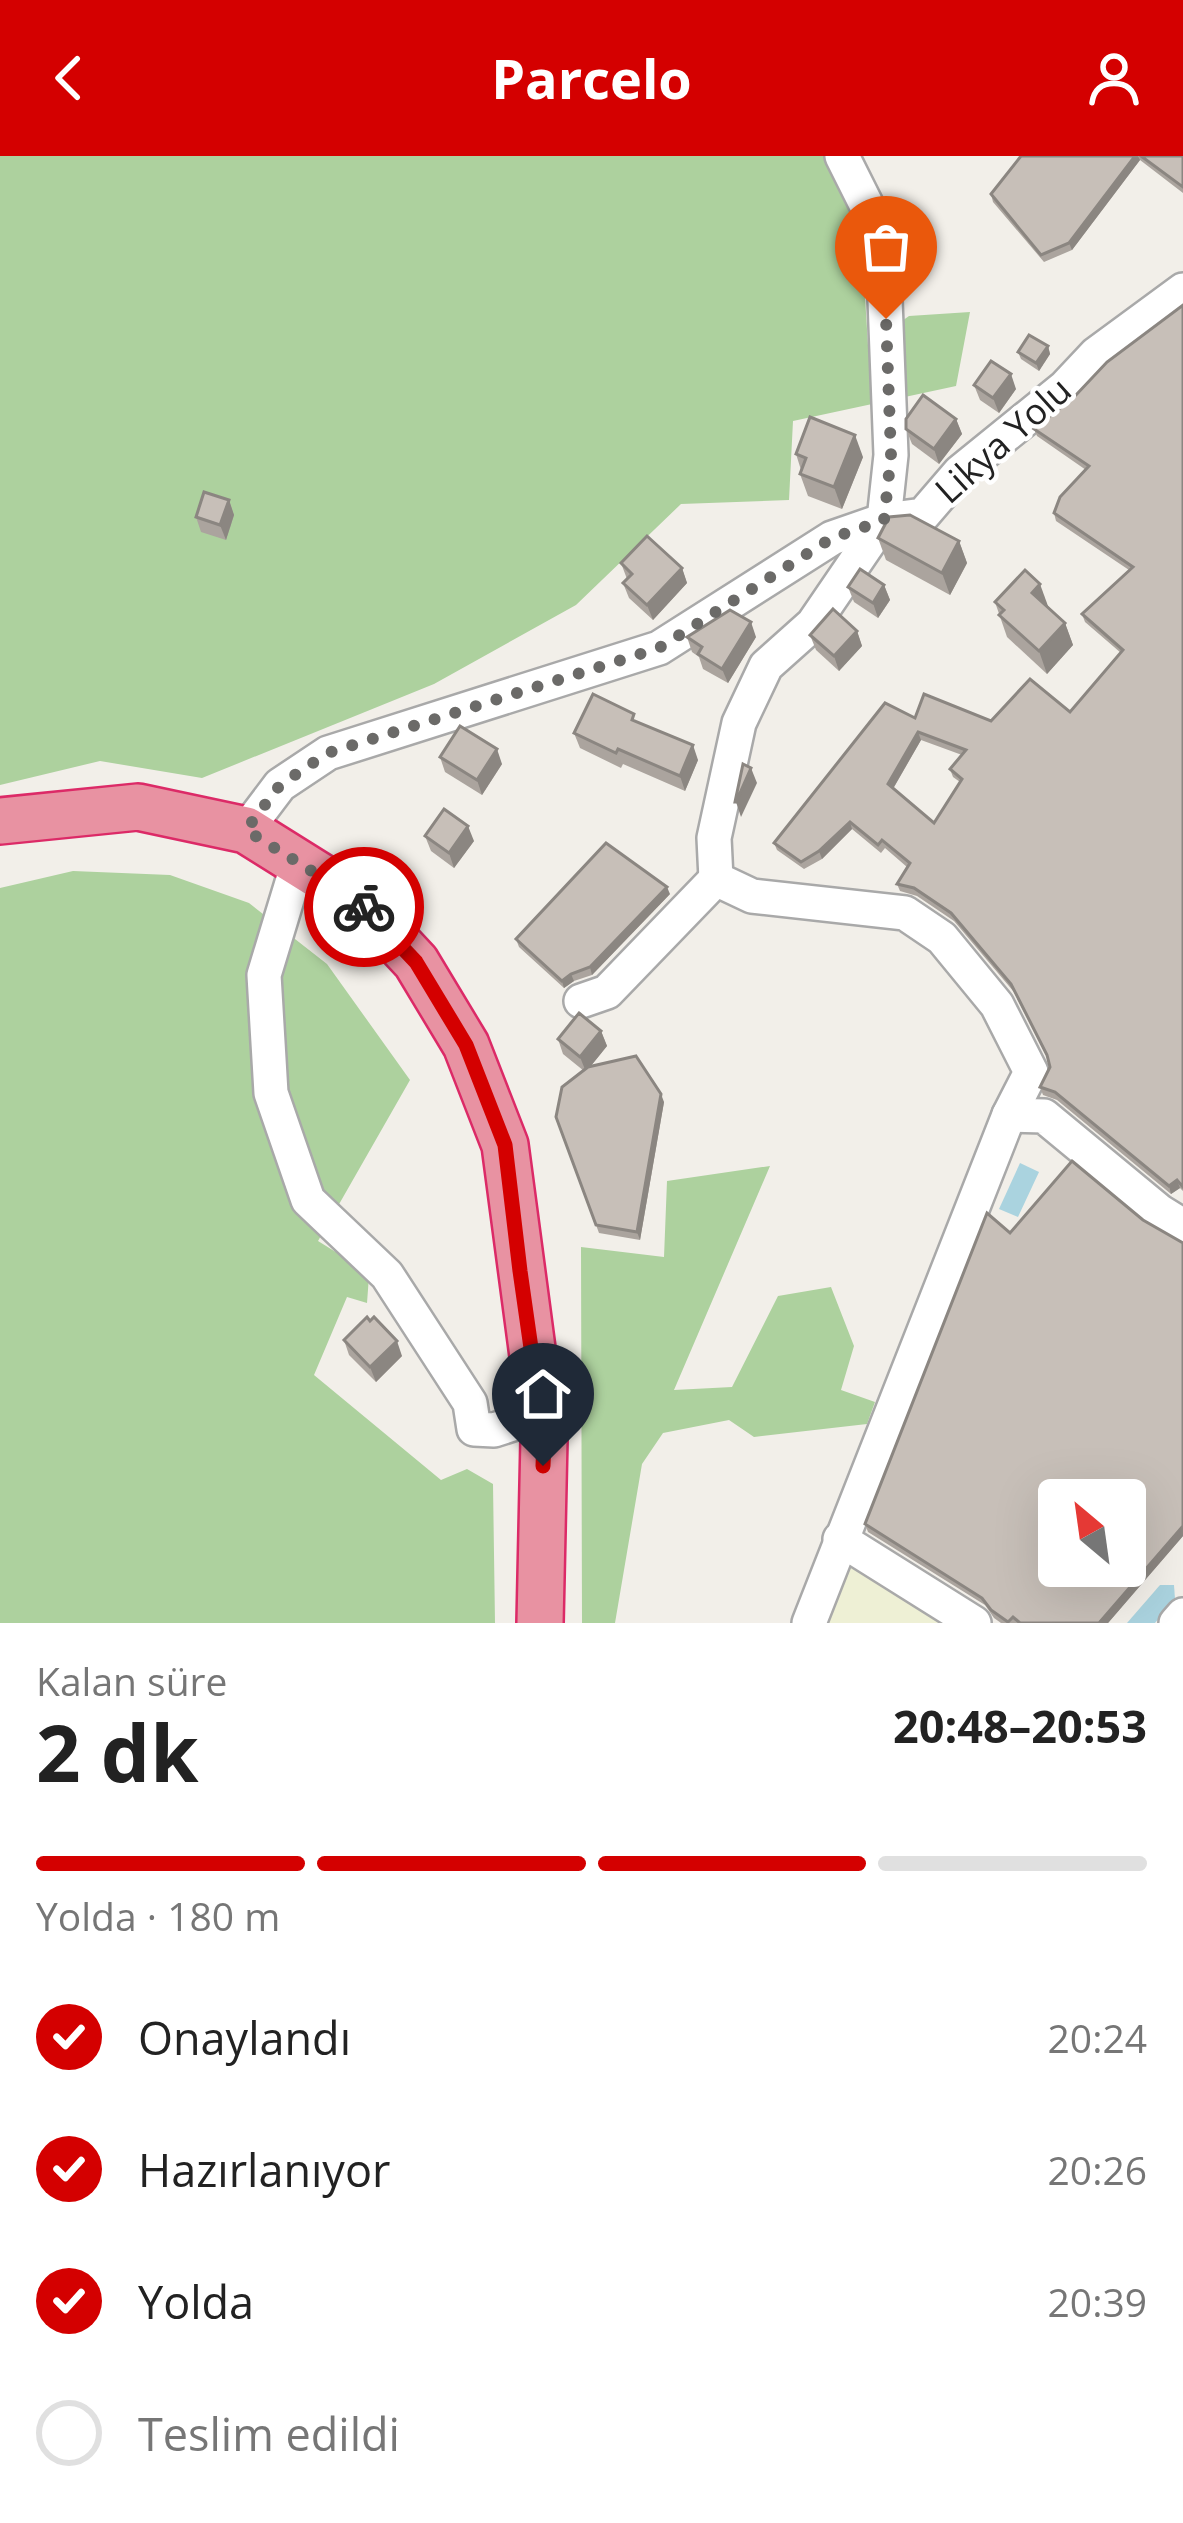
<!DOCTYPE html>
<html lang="tr">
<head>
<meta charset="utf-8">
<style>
  :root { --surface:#fff; --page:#f2f2f2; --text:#222; --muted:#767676; --line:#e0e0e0; --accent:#d40000 }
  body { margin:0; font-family:"Open Sans",sans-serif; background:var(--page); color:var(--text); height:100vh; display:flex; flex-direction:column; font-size:45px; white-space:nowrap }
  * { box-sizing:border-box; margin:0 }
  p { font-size:39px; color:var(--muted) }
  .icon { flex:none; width:66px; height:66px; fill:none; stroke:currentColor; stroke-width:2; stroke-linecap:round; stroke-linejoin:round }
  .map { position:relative; height:1467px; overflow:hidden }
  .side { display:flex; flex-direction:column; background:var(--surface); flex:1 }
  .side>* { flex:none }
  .needle { width:78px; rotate:331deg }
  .fabs { position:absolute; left:1038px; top:1323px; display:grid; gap:24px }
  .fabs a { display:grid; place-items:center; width:108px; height:108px; border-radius:12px; background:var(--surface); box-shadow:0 12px 48px #0002; font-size:60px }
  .pin { position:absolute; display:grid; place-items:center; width:102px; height:102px; color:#fff; margin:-123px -51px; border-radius:50% 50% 50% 0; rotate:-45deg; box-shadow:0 0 12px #0007 }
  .pin .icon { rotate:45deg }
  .courier { position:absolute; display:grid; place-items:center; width:120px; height:120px; margin:-60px; border:9px solid #d40000; border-radius:50%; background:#fff; color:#222; box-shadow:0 3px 15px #0007 }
  .overview em { font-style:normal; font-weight:700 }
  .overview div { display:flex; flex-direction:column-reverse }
  .overview { display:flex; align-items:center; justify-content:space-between; height:204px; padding:0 36px }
  h1 { font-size:78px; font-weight:700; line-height:90px }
  .bar { display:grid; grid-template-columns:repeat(4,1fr); gap:18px 12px; align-content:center; height:144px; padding:0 36px }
  .bar i { height:15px; border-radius:9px; background:var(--line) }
  .bar .on { background:var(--accent) }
  .bar p { grid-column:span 4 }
  ol { padding:0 36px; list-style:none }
  li { display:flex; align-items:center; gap:36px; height:132px }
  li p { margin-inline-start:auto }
  li .icon { padding:12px; border-radius:50%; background:var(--accent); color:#fff; stroke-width:4 }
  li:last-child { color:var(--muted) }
  li i { width:66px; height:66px; border:6px solid var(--line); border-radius:50% }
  header { display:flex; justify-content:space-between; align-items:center; height:156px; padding:0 36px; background:var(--accent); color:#fff; font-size:54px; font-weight:700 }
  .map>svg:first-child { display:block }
  .farmland { fill:#eef0d5 }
  .forest { fill:#add19e }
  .water { fill:#aad3df }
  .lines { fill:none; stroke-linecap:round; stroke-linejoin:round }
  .minor-casing { stroke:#a9a9a9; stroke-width:38 }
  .highway-casing { stroke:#dc2a67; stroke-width:50 }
  .minor { stroke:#fff; stroke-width:33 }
  .highway { stroke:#e892a2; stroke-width:45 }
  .wall { fill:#aba49e; fill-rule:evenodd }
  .shaded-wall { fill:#8b8681 }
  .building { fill:#c7bfb8; stroke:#8b8681; stroke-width:3; fill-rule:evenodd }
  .done { stroke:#6b6a68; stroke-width:12; stroke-dasharray:0 21.6 }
  .route { stroke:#d40000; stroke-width:15 }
  .labels { text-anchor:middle; stroke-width:9; stroke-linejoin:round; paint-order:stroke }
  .street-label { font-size:36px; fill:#222; stroke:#fff }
</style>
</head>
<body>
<header><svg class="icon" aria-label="back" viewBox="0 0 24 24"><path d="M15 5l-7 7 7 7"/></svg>Parcelo<svg class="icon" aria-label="person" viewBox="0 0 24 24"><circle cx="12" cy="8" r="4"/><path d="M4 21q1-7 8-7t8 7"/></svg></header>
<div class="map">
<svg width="1183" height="1467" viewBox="0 0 1183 1467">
  <rect width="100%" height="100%" fill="#f2efe9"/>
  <path class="farmland" d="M845,1408L941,1467H823Z"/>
  <g class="forest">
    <path d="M0,0H826L849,47L865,141L868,189L909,160L970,156L956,230L793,265L789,344L681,348L576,449L434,528L202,622L100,605L0,629Z"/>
    <path d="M73,715L170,719L249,747L327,808L410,924L318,1085L360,1111L369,1120L367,1147L347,1141L314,1219L441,1324L467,1313L493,1328L495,1467H0V732Z"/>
    <path d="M770,1010L674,1234L732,1231L778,1140L831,1131L854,1190L841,1234L875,1246L867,1268L754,1281L729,1264L663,1277L642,1308L615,1467H582L581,1091L664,1101L667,1025Z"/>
  </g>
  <g class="water">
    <path d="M1020,1007L1039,1016L1018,1061L999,1053Z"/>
    <path d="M1160,1429H1174L1175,1443L1155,1467H1127Z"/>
  </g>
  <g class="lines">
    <g class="minor-casing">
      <g id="minor">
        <path d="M246,674L280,629L328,597L659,492L832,382L884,364L923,359L960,316L1065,231L1096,198L1183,134"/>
        <path d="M298,707L264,819L271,937L308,1044L387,1119L470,1247L474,1273L494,1274L540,1259"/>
        <path d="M581,845L607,836L716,723"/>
        <path d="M1009,959L1044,960L1159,1055L1183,1070"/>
        <path d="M840,1383L974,1467"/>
        <path d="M809,1467L1009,959L1031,916L997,849L942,782L905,757L752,740L716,723L714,682L739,567L766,510L813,468L884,364L891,299L884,118L867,50L842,0"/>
        <path d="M1176,1467L1183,1459"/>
      </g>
    </g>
    <g class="highway-casing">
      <path id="highway" d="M0,665L138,651L246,674L358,744L416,806L466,889L505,989L544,1283L540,1467"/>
    </g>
    <use href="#minor" class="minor"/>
    <use href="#highway" class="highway"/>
  </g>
  <g class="wall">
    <path d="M1021,0H1183V37L1140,4L1072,94L1044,106L993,46L991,38Z"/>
    <path d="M1183,149V1035L1180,1032L1171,1038L1057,944L1043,939L1040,931L1050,911L1048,903L1014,836L954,765L917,740L900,735L897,728L907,711L885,692L881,697L852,673L822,703L804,713L777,694L774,687L915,562L991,565L1070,556L1121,497L1085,466L1082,458L1129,414L1056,365L1054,357L1086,314L1037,280L1034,273ZM921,584L962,599L950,613L953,621L960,626L934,667L893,633Z"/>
    <path d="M1048,190L1050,198L1039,215L1021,203L1018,196Z"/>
    <path d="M974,229L1016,233L999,257L980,244Z"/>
    <path d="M956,263L962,278L939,308L912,288L906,273Z"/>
    <path d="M796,298L863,301L842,353L808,340L800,318L801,314Z"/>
    <path d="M229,344L234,359L226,384L201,376L196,361Z"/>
    <path d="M878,382L959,385L967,407L950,439L886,404Z"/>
    <path d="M621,407L682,412L687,427L653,464L629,442L623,427L627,423Z"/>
    <path d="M884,429L890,444L878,462L854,446L848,431Z"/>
    <path d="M995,446L1048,450L1065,467L1073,489L1047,518L1007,481Z"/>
    <path d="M857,475L862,490L839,515L816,494L810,479Z"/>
    <path d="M687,481H756L728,527L703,513L699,501L692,496Z"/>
    <path d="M637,566L698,604L685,635L623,608L621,612L580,592L574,577Z"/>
    <path d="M440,601L502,608L482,639L445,616Z"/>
    <path d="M425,680L474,685L454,712L431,695Z"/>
    <path d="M670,738L592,819L574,825L564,832L519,791L516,783Z"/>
    <path d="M601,875L607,890L590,911L664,946L640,1084L599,1077L556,961L584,915L563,898L558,883Z"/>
    <path d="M344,1184L402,1200L376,1226L349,1199Z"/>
    <path d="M865,1368L1183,1380L1108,1467H1001L994,1462L985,1449L868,1376Z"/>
  </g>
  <g class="shaded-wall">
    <path d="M1135,0H1138L1140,4L1072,94L1069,87Z"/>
    <path d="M1048,190L1050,198L1039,215L1036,207Z"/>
    <path d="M1011,218L1016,233L999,257L993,242Z"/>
    <path d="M956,263L962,278L939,308L934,293Z"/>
    <path d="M855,279L863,301L842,353L834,331Z"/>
    <path d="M229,344L234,359L226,384L220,369Z"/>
    <path d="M959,385L967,407L950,439L942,417Z"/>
    <path d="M682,412L687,427L653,464L647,449Z"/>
    <path d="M1040,428L1048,450L1040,459L1032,437Z"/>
    <path d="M884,429L890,444L878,462L873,447Z"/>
    <path d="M751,466L756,481L728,527L722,513Z"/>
    <path d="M1065,467L1073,489L1047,518L1039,495Z"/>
    <path d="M857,475L862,490L839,515L834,500Z"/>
    <path d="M918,576L921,584L891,636L888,628Z"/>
    <path d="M693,589L698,604L685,635L680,620Z"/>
    <path d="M497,593L502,608L482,639L477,624Z"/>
    <path d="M751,612L757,627L741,661L736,646Z"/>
    <path d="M850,666L852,673L822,703L819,695Z"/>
    <path d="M468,670L474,685L454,712L449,697Z"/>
    <path d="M667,731L670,738L592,819L590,811Z"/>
    <path d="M571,818L574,825L564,832L562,825Z"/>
    <path d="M601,875L607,890L586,916L580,901Z"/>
    <path d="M661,938L664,946L640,1084L637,1076Z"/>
    <path d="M1177,1024L1180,1032L1171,1038L1169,1030Z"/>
    <path d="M397,1185L402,1200L376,1226L370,1211Z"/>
    <path d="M1183,1370V1380L1108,1467H1099Z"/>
  </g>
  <g class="building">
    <path d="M1021,0H1135L1069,87L1041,99L991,38Z"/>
    <path d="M1141,0H1183V31Z"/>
    <path d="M1183,149V1031L1177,1024L1169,1030L1055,936L1040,931L1050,911L1047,899L1011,828L951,757L914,732L897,728L910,707L882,684L878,689L850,666L819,695L801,706L774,687L885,547L915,562L924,538L991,565L1030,523L1070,556L1123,494L1082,458L1133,411L1054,357L1060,341L1089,310L1034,273L1076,239L1107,206ZM918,576L966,594L950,613L962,623L934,667L888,628Z"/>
    <path d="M1029,179L1048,190L1036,207L1018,196Z"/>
    <path d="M991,205L1011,218L993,242L974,229Z"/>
    <path d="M923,239L956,263L934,293L906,273V263Z"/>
    <path d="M810,261L855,279L834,331L800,318L806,302L796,298Z"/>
    <path d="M204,336L229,344L220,369L196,361Z"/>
    <path d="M910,359L959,385L942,417L878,382L889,361Z"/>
    <path d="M647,380L682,412L647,449L623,427L632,418L621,407Z"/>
    <path d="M860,413L884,429L873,447L848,431Z"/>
    <path d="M1025,414L1040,428L1032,437L1065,467L1039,495L999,459L1004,454L995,446Z"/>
    <path d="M833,453L857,475L834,500L810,479Z"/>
    <path d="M730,454L751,466L722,513L698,498L702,491L687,481Z"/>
    <path d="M593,538L634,558L632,564L693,589L680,620L618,593L616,597L574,577Z"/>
    <path d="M460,570L497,593L477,624L440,601Z"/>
    <path d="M743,608L751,612L736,646H735Z"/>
    <path d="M444,653L468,670L449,697L425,680Z"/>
    <path d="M606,687L667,731L590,811L571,818L562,825L516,783Z"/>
    <path d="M579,857L601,875L580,901L558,883Z"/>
    <path d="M636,900L661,938L637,1076L596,1069L556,961L562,931L588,911Z"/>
    <path d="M1072,1005L1143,1064L1183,1087V1370L1099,1467H1020L1013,1461L1008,1466L991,1454L982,1442L865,1368L987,1057L1010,1077ZM1059,1344H1125V1410H1059Z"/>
    <path d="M367,1161L370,1165L374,1161L397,1185L370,1211L344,1184Z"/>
  </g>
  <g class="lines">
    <path class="done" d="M364,751L358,744L246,674L280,629L328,597L659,492L832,382L884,364L891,299L886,163"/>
    <path class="route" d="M364,751L416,806L466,889L505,989L520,1115L544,1283L543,1310"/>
  </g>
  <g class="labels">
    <g class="street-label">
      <text transform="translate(1003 284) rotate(-42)" y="13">Likya Yolu</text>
    </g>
  </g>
</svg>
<div class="fabs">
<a><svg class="needle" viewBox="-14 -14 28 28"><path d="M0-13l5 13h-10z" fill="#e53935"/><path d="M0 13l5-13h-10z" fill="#767676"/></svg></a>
</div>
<div class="pin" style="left:886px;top:163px;background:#ea580c"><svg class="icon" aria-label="bag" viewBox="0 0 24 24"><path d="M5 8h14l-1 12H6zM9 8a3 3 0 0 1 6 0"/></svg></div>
<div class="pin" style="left:543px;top:1310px;background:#1f2937"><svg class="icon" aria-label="home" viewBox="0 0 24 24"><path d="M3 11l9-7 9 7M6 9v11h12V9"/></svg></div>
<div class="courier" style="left:364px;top:751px"><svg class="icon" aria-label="bike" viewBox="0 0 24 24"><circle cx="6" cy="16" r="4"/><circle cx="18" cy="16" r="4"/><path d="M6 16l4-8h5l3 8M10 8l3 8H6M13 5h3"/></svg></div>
</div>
<section class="side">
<div class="overview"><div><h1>2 dk</h1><p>Kalan süre</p></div><em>20:48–20:53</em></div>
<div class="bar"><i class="on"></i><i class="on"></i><i class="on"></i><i></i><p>Yolda · 180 m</p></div>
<ol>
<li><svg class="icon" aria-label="check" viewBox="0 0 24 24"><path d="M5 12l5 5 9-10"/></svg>Onaylandı<p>20:24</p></li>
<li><svg class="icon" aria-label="check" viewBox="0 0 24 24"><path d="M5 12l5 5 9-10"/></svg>Hazırlanıyor<p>20:26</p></li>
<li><svg class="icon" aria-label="check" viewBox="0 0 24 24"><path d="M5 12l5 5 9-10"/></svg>Yolda<p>20:39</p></li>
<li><i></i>Teslim edildi</li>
</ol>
</section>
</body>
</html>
